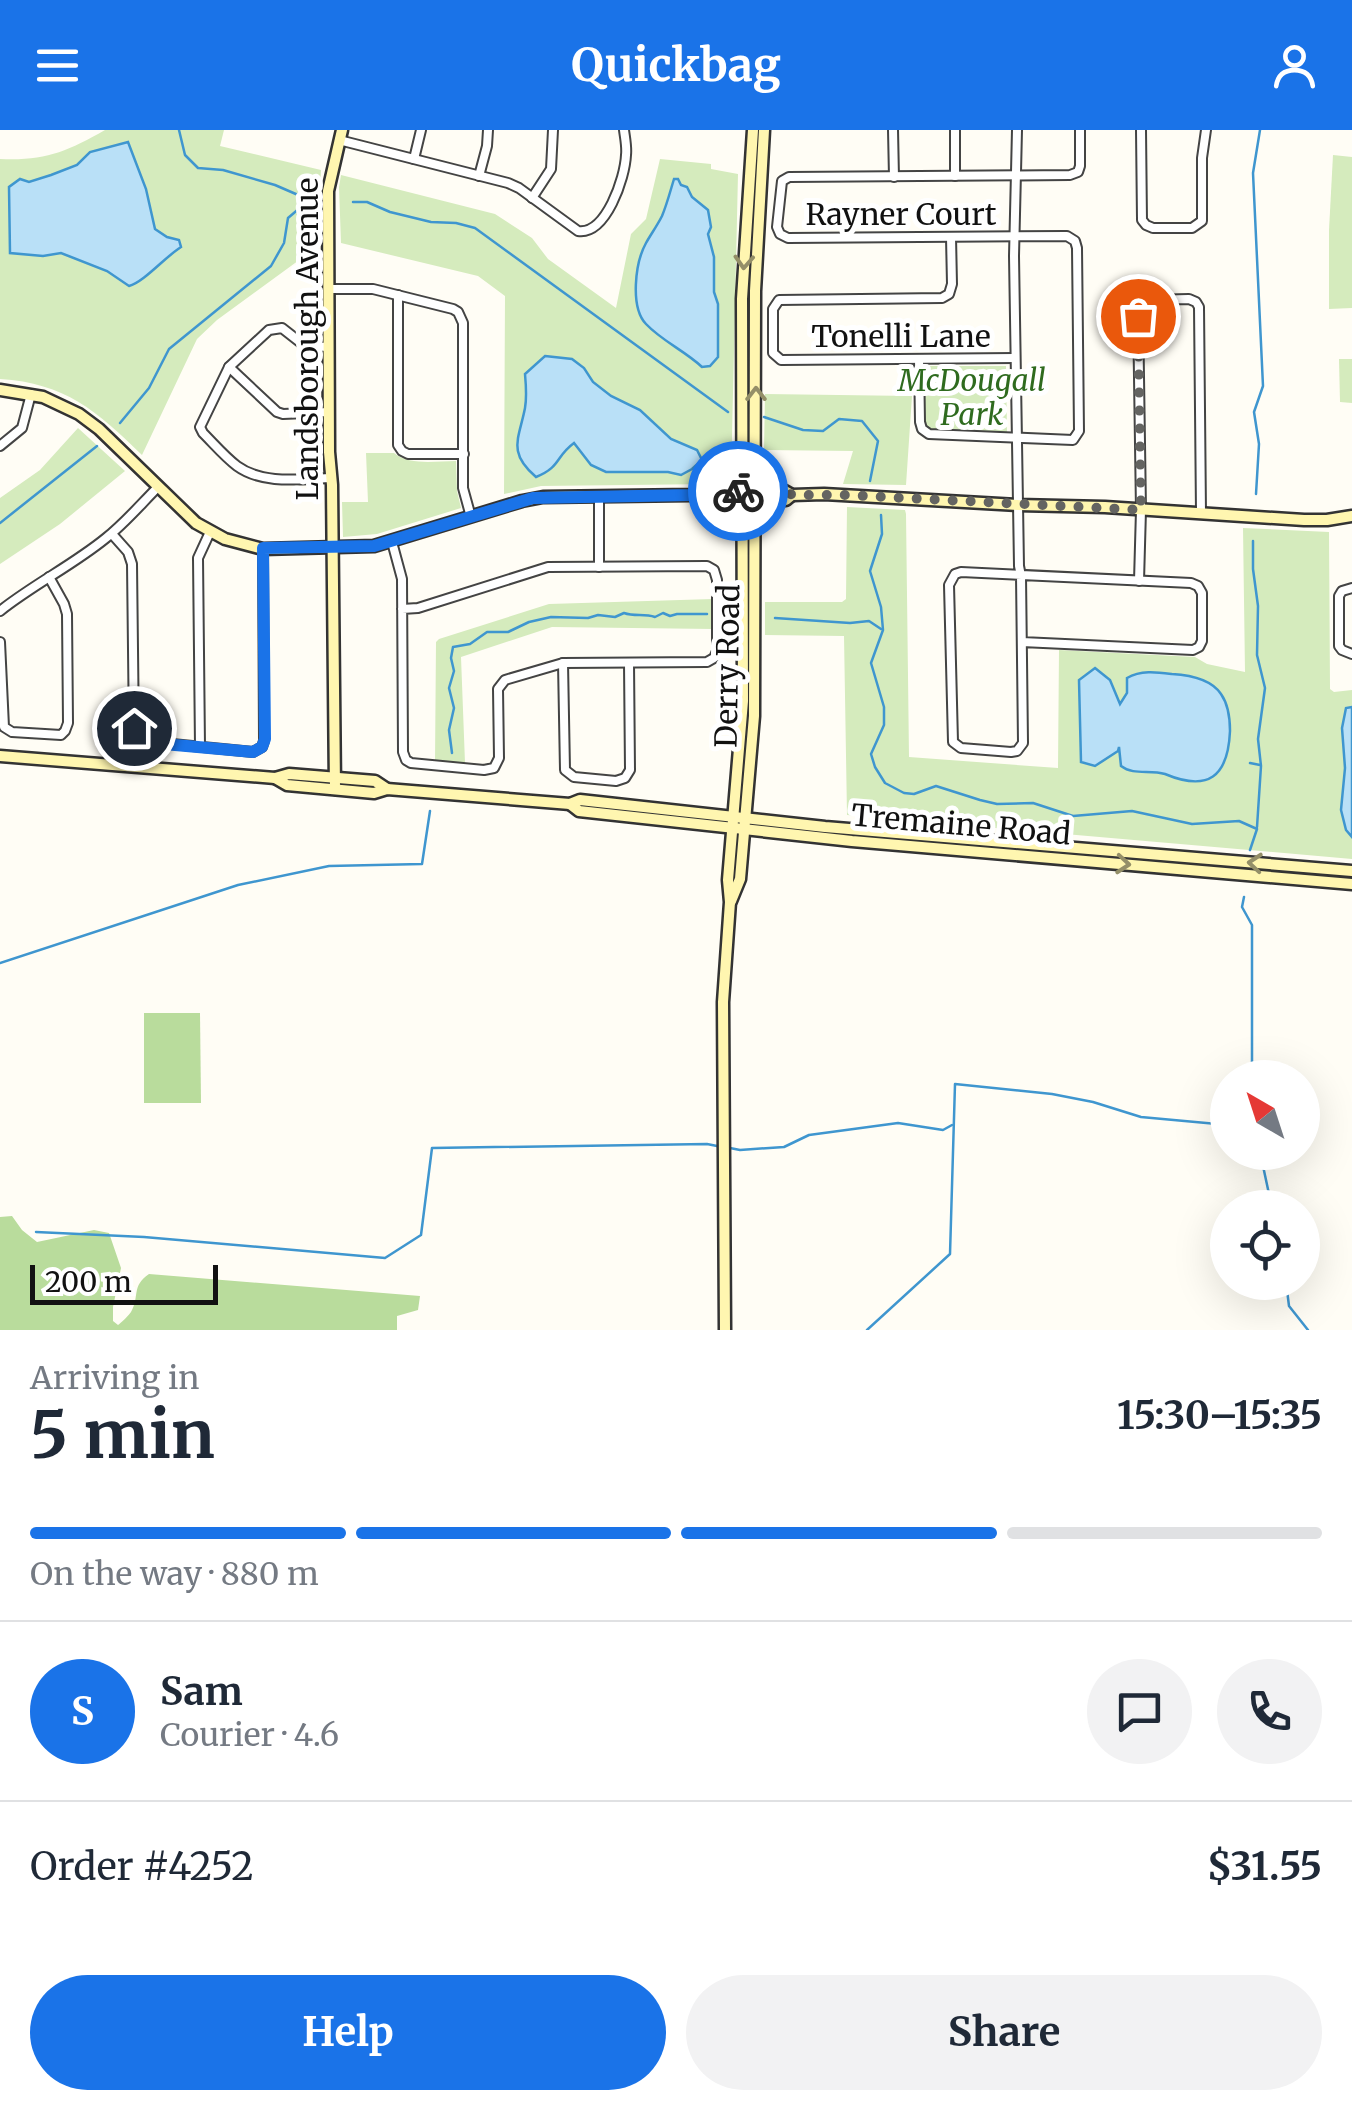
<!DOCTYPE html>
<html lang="en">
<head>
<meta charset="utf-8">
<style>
  :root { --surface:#fff; --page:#f2f2f3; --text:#1f2937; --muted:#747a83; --line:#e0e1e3; --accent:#1a73e8 }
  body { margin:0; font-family:Merriweather,serif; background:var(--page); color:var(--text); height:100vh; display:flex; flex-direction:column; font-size:38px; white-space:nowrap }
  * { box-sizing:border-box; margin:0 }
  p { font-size:32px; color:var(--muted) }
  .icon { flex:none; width:55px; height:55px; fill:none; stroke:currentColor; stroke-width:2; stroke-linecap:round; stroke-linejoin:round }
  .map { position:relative; height:1200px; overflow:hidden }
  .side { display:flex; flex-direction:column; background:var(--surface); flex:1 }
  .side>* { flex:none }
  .needle { width:65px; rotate:321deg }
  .controls { position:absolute; left:1210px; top:930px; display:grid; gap:20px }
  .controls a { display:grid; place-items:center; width:110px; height:110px; border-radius:50%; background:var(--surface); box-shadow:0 10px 40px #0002; font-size:50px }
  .scale { position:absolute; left:30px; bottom:25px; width:188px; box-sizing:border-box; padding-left:10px; border:5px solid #111; border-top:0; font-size:28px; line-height:35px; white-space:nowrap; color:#111; -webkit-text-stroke:8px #fff; paint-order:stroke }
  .pin { position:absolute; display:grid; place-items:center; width:85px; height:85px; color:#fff; margin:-42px; border:5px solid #fff; border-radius:50%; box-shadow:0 2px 10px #0007 }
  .courier { position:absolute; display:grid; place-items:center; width:100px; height:100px; margin:-50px; border:8px solid #1a73e8; border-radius:50%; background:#fff; color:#222; box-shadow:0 2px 12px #0007 }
  .summary em { font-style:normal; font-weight:700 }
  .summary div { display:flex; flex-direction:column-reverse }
  .summary { display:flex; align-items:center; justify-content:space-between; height:170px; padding:0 30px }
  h1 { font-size:65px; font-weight:700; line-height:75px }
  .bar { display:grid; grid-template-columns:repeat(4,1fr); gap:15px 10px; align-content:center; height:120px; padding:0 30px }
  .bar i { height:12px; border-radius:8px; background:var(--line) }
  .bar .active { background:var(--accent) }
  .bar p { grid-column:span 4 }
  .line { display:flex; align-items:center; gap:25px; padding:0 30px; border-top:2px solid var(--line) }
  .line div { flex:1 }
  .round { display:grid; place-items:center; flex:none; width:105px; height:105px; border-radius:52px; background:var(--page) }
  .primary-button { display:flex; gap:20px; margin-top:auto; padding:20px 30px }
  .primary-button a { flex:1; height:115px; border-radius:60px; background:var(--accent); color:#fff; font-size:40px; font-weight:700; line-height:115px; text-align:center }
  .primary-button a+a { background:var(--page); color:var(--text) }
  header { display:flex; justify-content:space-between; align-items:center; height:130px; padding:0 30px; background:var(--accent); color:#fff; font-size:45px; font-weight:700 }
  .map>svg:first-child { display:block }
  .green { fill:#d5ebbd }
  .forest { fill:#b9dc9c }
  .water { fill:#b9e0f7; stroke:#3f96cf; stroke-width:2.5 }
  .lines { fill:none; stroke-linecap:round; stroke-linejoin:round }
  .stream { stroke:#3f96cf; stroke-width:2.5 }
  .street-casing { stroke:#444; stroke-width:12 }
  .secondary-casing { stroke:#333; stroke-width:15 }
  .street { stroke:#fff; stroke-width:8 }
  .secondary { stroke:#fff6b0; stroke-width:10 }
  .oneway { stroke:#948f68 }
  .done { stroke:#646461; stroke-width:10; stroke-dasharray:0 18 }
  .route { stroke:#1a73e8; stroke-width:12 }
  .labels { text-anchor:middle; stroke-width:10; stroke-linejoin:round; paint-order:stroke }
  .street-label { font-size:30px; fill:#111; stroke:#fff }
  .park-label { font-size:30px; font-style:italic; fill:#2f6b1f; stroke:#fff }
</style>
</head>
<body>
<header><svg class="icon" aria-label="menu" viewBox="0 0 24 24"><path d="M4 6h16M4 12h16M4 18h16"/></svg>Quickbag<svg class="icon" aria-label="person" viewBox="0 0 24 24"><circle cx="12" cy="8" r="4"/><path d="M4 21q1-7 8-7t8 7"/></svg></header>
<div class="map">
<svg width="1352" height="1200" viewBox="0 0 1352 1200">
  <rect width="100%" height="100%" fill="#fffdf5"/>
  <g class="green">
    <path d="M105,0H224L220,16L321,40L317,117L217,190L197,209L142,325C97,281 65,253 0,249V29C45,31 66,22 105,0Z"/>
    <path d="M1333,25L1352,27V178L1329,179V100Z"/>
    <path d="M660,29L711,34V39L738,44L731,351L725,354H713L541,356L504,364L505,166L478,146L341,113L339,57L341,45L495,84L532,108L548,129L616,178L631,104L646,89Z"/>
    <path d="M1339,229H1352V273L1340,272Z"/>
    <path d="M924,236H1006L1007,303L928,299L924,291Z"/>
    <path d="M765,264L912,266L906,355L843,354L853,321L764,320Z"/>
    <path d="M78,298L125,341L60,394L0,434V368L40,340Z"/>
    <path d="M366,323H394C410,336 436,331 456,331L457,361L461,378L377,404L343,407L342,372H368Z"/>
    <path d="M847,377L905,380L906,384L909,627L1058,638L1059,520L1195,527L1207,534L1245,542L1243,398L1329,402L1330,559L1334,562L1352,560V729L847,685L844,506L765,505V472H842L846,469Z"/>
    <path d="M713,469V499L552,497L461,527L465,633L435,631L436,512L439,509L549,474Z"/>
  </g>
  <g class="forest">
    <path d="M144,883H200L201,973H144Z"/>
    <path d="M12,1086L22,1100L37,1112L94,1100L109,1103L121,1138L113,1177V1191L118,1195C120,1194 130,1184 131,1182C140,1167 131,1156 149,1144L420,1166L418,1180L397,1186V1200H0V1087Z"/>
  </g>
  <g class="water">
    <path d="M128,12L146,59L155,99L167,107L179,110L181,117C165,127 144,152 129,156L107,141L61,123L43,126L10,123L9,57L20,49L29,52L51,45L77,35L90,22Z"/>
    <path d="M674,49H678L681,55L687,57L692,67L708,80L711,97L708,104L714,127V162L718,174V227L710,236L702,237C685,221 662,211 646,194C630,177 635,133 646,113C651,104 657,96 662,86C667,74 670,62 674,49Z"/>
    <path d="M545,226L572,229L584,238L593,252L611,266L640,280L671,309L697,320L702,330L692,339L681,345L668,342H606L591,335L574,313C555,327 561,337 536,347C507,322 519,309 525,278C527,267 526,255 525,244Z"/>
    <path d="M1095,538L1110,550L1120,574L1127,563V548C1141,540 1156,542 1172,544C1189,545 1211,549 1221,564C1228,574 1230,589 1230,601C1228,647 1208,662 1165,644C1150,639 1134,646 1121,636L1119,617L1118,621L1095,636L1081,632L1079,550Z"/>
    <path d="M1352,577V707L1346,700L1341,680L1345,638L1342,598L1346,578Z"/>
  </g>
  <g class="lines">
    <g class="stream">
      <path d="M179,0L185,25L198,38L223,40L275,55L312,71"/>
      <path d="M353,72H367L390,82L431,92L456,93L475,98L728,282"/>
      <path d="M764,287L803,300L823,301L839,289L862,291L878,311L870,351"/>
      <path d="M120,293L149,258L169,219L271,136L284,113L288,88L308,71"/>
      <path d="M1256,364L1259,314L1254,282L1263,256L1253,43L1260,0"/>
      <path d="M881,385L882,404L870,441L881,477L883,500L871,533L884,577V595L871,624L875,637L885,653L904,663L914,664L936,656L980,670L997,674L1033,673L1073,686L1132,681L1192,694L1239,691L1257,699L1250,720"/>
      <path d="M0,393L97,316"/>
      <path d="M1253,411V439L1258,476L1257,525L1265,558L1258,609L1261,636L1257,697"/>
      <path d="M775,488L850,493L869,491L881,499"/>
      <path d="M452,623L449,600L454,578L449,558L454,541L451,528L453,517L470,514L487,502H508L529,492L551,487L588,488L598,485L615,487L624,483C635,487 644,483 655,487L663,483L670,486L677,484H707"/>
      <path d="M1250,633L1260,635"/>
      <path d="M1244,767L1242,777L1252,795V948"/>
      <path d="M0,833L238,755L329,736L422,734L430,681"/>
      <path d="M730,1018L740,1020L784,1017L809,1005L898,993L943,1000L952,995"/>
      <path d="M1260,1022L1272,1078"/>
      <path d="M36,1102L144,1107L385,1128L421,1105L432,1018L707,1014L717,1016"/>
      <path d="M1286,1152L1289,1176L1308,1200"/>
      <path d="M867,1200L950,1124L955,954L1052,964L1093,972L1141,987L1228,995"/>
    </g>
    <g class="street-casing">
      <g id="street">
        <path d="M893,0L894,47"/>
        <path d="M955,0V46"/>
        <path d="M1017,0L1014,126L1019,436L1021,446L1023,613L1017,621L1011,622L961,618L953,612L949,455L955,444L961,442L1191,453L1198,456L1202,463V511L1199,517L1193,520L1022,512"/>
        <path d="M1141,0L1142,90L1146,95L1153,98H1192L1202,91V28L1206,0"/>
        <path d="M339,10L508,53L519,58L578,101C606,105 625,48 626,25C627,17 625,8 624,0"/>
        <path d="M414,29L421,0"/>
        <path d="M479,46L487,16L488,0"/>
        <path d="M532,68L551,39L553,0"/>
        <path d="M951,107L952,154L949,164L942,168L779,170L773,179V223L781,230L1015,228"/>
        <path d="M329,159H373L453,179L458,182L463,193V358L471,387"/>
        <path d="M398,165V315L402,321L408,324H464"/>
        <path d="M329,217L305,216L282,198L269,200L229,237L200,297L203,303C214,314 225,327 237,336C263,355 301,349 331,348"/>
        <path d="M919,229L920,292L922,299L929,304L1073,310L1079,301L1077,118L1075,111L1067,106L788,108L780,104L777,97L782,51L789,47L1070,45L1078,42L1080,36V0"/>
        <path d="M229,237L277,282L283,284L329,282"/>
        <path d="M0,316L22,298L31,264"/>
        <path d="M599,367V437"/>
        <path d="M112,404L128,422L132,434L134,605L142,611L253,622L262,617L264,611L263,419"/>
        <path d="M392,412L402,449L403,622L406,630L411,633L484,640L494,638L499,628L498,559L505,550L563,533L707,532L714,528L717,521V450L714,440L707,436L548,437L418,478L402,479"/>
        <path d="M1139,451L1141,380L1138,180L1141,173L1147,170L1189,169L1196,172L1199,177L1201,383"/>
        <path d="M1352,458L1342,461L1339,466V516L1342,520L1352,524"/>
        <path d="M0,481C34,454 73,435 106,408C125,393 141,374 158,357"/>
        <path d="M0,512L4,597L12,602L61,605L65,601L68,593L67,484L64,474L49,447"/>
        <path d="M563,533L565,640L574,647L616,651L625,648L630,640L629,533"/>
        <path d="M200,617L198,428L210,402"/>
      </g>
    </g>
    <g class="secondary-casing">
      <g id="secondary">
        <path d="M0,260L43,267L79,284L99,299L196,393L225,409L263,419L374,416L522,371L543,367L691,365L718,361H785L792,365L824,364L1018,375L1105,377L1304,390H1327L1352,386"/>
        <path d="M700,367L718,370H786L792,365"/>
        <path d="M0,626L275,648L289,644L375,651L387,659"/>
        <path d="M275,648L287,655L374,663L387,659L570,674L580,670L825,697L1352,741"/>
        <path d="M335,659L332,355L329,322L328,61L342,0"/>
        <path d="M570,674L579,681L852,711L1352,754"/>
        <path d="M731,771L740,749L754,586L755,161L764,0"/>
        <path d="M725,1200L723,872L730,772L728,750L743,571L742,169L753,0"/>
      </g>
    </g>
    <use href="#street" class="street"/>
    <use href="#secondary" class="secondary"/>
  </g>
  <defs><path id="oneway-chevron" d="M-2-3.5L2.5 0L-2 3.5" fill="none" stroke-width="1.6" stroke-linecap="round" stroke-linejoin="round" transform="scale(2.5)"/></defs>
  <g class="oneway">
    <use href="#oneway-chevron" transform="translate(744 132) rotate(93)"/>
    <use href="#oneway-chevron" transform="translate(756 264) rotate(-90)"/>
    <use href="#oneway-chevron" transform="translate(1255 733) rotate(-175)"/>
    <use href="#oneway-chevron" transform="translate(1123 734) rotate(5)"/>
  </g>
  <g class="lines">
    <path class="done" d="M738,361H786L792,365H846L1141,380L1138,186"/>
    <path class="route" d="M134,598V604L142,612L253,622L262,617L265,609L263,418L374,416L533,368L691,365L718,361H738"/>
  </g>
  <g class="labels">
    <g class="street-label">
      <text x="901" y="95">Rayner Court</text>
      <text x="901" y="217">Tonelli Lane</text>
      <text transform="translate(308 209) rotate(-90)" y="10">Landsborough Avenue</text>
      <text transform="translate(728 536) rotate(-89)" y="10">Derry Road</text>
      <text transform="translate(961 695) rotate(5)" y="10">Tremaine Road</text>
    </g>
    <g class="park-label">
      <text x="972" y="261">McDougall<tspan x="972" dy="34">Park</tspan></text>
    </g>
  </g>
</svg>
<div class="controls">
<a><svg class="needle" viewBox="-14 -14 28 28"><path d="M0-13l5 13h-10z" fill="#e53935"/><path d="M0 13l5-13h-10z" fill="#747a83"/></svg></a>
<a><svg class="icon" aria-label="locate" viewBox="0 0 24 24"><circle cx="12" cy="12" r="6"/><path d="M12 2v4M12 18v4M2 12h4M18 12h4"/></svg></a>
</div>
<div class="scale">200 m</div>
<div class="pin" style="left:1138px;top:186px;background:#ea580c"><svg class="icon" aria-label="bag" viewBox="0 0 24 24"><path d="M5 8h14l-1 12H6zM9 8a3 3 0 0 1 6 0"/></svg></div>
<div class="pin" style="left:134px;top:598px;background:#1f2937"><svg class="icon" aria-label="home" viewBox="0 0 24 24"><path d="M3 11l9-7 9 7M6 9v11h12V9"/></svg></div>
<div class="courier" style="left:738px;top:361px"><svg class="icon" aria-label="bike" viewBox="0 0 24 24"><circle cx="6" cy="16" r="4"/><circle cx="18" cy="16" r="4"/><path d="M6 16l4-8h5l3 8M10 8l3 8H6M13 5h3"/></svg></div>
</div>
<section class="side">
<div class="summary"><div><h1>5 min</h1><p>Arriving in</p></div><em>15:30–15:35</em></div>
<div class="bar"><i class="active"></i><i class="active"></i><i class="active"></i><i></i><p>On the way · 880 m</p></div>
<div class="line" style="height:180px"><b class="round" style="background:var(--accent);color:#fff">S</b><div><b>Sam</b><p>Courier · 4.6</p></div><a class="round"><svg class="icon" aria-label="chat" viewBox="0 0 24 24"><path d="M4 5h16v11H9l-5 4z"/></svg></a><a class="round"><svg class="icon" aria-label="phone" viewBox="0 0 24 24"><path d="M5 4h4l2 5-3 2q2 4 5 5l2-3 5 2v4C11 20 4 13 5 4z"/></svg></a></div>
<div class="line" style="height:130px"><div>Order #4252</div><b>$31.55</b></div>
<div class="primary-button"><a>Help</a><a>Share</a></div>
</section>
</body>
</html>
